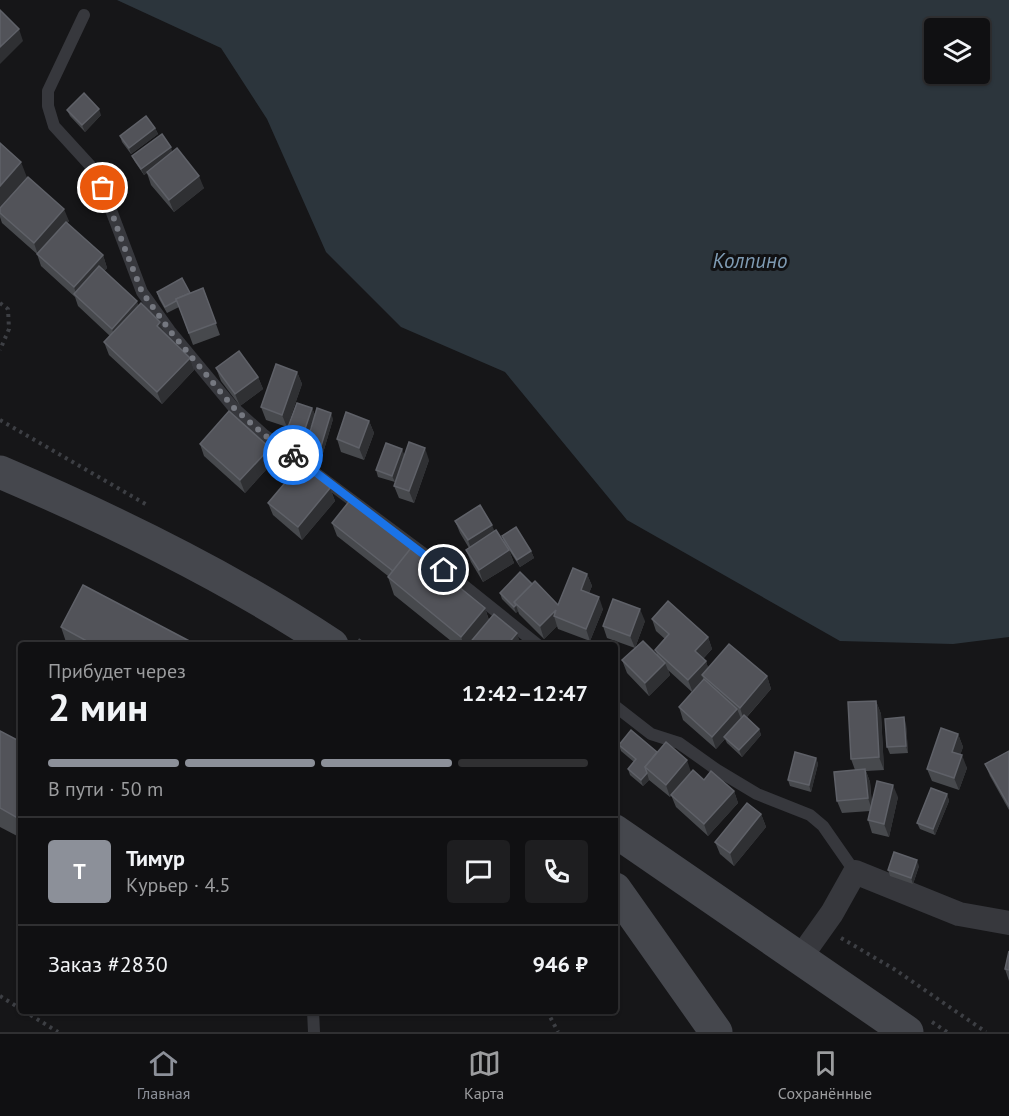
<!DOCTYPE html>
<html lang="ru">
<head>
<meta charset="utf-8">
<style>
  :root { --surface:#101012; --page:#1e1e20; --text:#f1f3f6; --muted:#9c9d9f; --line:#303032; --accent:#8c9099 }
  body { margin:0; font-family:"PT Sans",sans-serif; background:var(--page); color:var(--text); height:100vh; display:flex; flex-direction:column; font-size:22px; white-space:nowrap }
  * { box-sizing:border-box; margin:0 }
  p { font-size:20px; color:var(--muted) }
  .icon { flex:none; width:33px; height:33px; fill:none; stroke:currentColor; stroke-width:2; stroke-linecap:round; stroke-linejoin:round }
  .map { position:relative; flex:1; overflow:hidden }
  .drawer { position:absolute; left:18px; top:642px; width:600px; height:372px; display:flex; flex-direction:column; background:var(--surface); border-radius:6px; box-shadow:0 2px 4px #0004,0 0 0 2px var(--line) }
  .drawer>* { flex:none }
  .tools { position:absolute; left:924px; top:18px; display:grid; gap:12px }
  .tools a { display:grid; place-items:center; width:66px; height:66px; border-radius:6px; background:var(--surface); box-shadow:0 2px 4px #0004,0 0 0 2px var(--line); font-size:30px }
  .pin { position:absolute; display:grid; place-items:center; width:51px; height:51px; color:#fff; margin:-26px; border:3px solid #fff; border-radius:50%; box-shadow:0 2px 6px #0007 }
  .courier { position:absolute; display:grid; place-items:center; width:60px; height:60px; margin:-30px; border:4px solid #1a73e8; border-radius:50%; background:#fff; color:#222; box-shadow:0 2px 8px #0007 }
  .overview em { font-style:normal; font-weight:700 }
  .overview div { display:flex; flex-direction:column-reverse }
  .overview { display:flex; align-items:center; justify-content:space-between; height:102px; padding:0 30px }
  h1 { font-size:39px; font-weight:700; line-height:45px }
  .bar { display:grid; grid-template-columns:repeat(4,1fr); gap:9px 6px; align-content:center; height:72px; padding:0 30px }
  .bar i { height:8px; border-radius:4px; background:var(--line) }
  .bar .selected { background:var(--accent) }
  .bar p { grid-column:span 4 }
  .line { display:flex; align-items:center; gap:15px; padding:0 30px; border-top:2px solid var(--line) }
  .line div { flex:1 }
  .round { display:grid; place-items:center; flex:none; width:63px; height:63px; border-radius:6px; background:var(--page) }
  .tab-bar { display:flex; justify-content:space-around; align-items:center; height:84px; border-top:2px solid var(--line); background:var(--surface); font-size:16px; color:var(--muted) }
  .tab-bar a { display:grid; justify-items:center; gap:3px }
  .tab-bar .selected { color:var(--accent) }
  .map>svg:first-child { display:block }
  .water { fill:#2c353c; fill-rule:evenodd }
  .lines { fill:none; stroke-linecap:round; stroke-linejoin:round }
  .path { stroke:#3d3f44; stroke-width:4; stroke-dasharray:3 4.5; stroke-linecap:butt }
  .service { stroke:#37383d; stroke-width:12 }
  .minor { stroke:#37383d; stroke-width:24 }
  .secondary { stroke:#45474d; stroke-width:33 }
  .wall { fill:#47494d }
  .shaded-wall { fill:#2f3033 }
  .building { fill:#525359; stroke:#5f6168; stroke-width:1.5 }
  .done { stroke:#757880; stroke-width:6; stroke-dasharray:0 10.8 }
  .route { stroke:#1a73e8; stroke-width:8 }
  .labels { text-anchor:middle; stroke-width:6; stroke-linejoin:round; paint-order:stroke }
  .water-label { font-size:21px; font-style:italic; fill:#7f9bb3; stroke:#111113 }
</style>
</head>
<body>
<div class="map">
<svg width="1009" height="1032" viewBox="0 0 1009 1032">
  <rect width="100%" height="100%" fill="#161618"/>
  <path class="water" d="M117,0H1009V637L953,644L840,641L627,520L505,372L401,327L326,252L267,119L221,48ZM934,28H980V74H934Z"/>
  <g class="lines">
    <g class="path">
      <path d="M0,303L8,309L9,329L0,350"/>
      <path d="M0,420L147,505"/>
      <path d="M358,640L366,645"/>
      <path d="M841,938L894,969L986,1032"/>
      <path d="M0,996L21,1009"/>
      <path d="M24,1011L58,1032"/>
      <path d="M547,1011L558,1032"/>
      <path d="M932,1022L947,1032"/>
    </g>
    <g class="service">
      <path d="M84,15L48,91V106L54,126L97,173L142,292L170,331L233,407L263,434L427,556L538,645"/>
      <path d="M615,706L651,734L679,743L717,770L757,794L810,815L823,826L855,872"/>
      <path d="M313,1011L314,1032"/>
    </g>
    <path class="minor" d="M800,958L832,913L855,872L959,914L1009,923"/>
    <g class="secondary">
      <path d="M0,472C115,521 228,576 332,645"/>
      <path d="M615,831L907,1032"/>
      <path d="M615,889L716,1032"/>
    </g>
  </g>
  <g class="wall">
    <path d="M67,110L101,115L85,132L70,116Z"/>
    <path d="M155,128L158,134L131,154L122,142L120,136Z"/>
    <path d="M0,143L27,178L69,221L67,223L103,255L107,268L104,271L139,306L160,322L165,334L190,358L194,370L162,404L109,355L104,342L110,336L78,306L75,297L41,266L37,254L2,223L0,217Z"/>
    <path d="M173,152L204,188L174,212L151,185L147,173L144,175L135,162L132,156Z"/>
    <path d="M203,288L220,335L193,345L179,307L167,313L159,299L157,292L190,293Z"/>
    <path d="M216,368L258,377L263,389L240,406L221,381Z"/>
    <path d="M297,372L302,384L287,427L266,420L261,407Z"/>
    <path d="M312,408L315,415L303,447L287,441L285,435Z"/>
    <path d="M333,419L323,453L309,448L307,442Z"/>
    <path d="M369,421L374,433L364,460L341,452L337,439Z"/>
    <path d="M200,444L270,448L275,460L245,493L204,456Z"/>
    <path d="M402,449L404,455L395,482L378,477L376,470Z"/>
    <path d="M429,460L414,503L399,498L394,486Z"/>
    <path d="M330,488L335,501L302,540L273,515L268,503Z"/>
    <path d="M455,521L495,532L504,542L502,536L531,551L534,558L520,567L509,550L514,563L483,582L471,562L466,550L469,548L460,533Z"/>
    <path d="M332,523L413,547L414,550L485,608L489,620L521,645H456L394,595L388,577V576L337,536Z"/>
    <path d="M587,574L592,586L589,593L603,609L590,641L558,629L557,626L544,639L519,614L518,611L516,613L502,599L500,593L532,584L558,605Z"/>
    <path d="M652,619L708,637L712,649L703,659L706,661L708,668L767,676L771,689L747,717L759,729L761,735L742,757L727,743L725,739L716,749L683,720L679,707L692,692L668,670L670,675L649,696L627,673L622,660L657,654L655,650L665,639L656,631Z"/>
    <path d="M645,621L635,648L607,638L603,626Z"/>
    <path d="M61,627L197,645H67Z"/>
    <path d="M876,701L881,714L884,770L866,771L870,782L872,804L898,797L889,837L872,833L868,820L870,811L842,813L837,801L855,770L851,759Z"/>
    <path d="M906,724L908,753L890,754L887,747Z"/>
    <path d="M0,731L21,742V838L0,827Z"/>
    <path d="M958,734L963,747L960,755L967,768L959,790L932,781L927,769Z"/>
    <path d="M619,745L657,752L691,772L680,785L704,780L734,791L738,803L708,836L676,807L671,795L670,797L649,780L643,786L630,775L628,769L634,762L621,751Z"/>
    <path d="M1009,751V810L990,776L985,764Z"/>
    <path d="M816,758L818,764L811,792L790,786L788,780Z"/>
    <path d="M947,794L949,801L935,835L920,829L917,823Z"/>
    <path d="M761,814L766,827L734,866L720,854L715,842Z"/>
    <path d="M919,866L913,884L890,876L888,870Z"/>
    <path d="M1009,951V981L1005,969Z"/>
  </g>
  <g class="shaded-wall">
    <path d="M19,29L23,41L0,64V47Z"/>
    <path d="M99,109L101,115L85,132L82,125Z"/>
    <path d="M155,128L158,134L131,154L129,148Z"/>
    <path d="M171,147L173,154L144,175L141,169Z"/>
    <path d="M21,162L28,180L0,212V186Z"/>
    <path d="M199,176L204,188L174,212L169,200Z"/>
    <path d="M64,209L69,221L38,255L34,243Z"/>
    <path d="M103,255L107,268L79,299L77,297L74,287Z"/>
    <path d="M137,301L142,314L116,341L112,329Z"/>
    <path d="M160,322L165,334L157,326Z"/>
    <path d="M190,358L194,370L162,404L157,392Z"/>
    <path d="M297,372L302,384L287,427L282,415Z"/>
    <path d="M258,377L263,389L240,406L235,394Z"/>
    <path d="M312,408L315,415L303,447L301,441Z"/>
    <path d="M331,413L333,419L323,453L321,446Z"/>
    <path d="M369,421L374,433L364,460L359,448Z"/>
    <path d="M270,448L275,460L245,493L240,480Z"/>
    <path d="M425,448L429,460L414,503L409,491Z"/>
    <path d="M402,449L404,455L395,482L392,476Z"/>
    <path d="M330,488L335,501L302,540L298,527Z"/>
    <path d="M492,525L497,537L472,552L468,540Z"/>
    <path d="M509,550L514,563L483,582L479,570Z"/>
    <path d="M531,551L534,558L520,567L517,560Z"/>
    <path d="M587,574L592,586L585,602L581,590Z"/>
    <path d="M599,597L603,609L590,641L586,629Z"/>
    <path d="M516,605L518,611L516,613L514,607Z"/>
    <path d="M485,608L491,627L476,645H464L461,637Z"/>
    <path d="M640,609L645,621L635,648L630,636Z"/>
    <path d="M556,610L554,616L557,626L544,639L540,626Z"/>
    <path d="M517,633L521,645H507Z"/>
    <path d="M708,637L712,649L699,663L695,651Z"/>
    <path d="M706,661L710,674L702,675L704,681L693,693L688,680Z"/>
    <path d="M665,663L670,675L649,696L645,683Z"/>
    <path d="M767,676L771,689L744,720L740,708Z"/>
    <path d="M876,701L881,714L884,770L879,757Z"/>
    <path d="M737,709L742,721L724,737L725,739L716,749L712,737Z"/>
    <path d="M904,717L906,724L908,753L906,746Z"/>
    <path d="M759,729L761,735L742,757L739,750Z"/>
    <path d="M958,734L963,747L957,764L952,752Z"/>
    <path d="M962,755L967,768L959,790L954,778Z"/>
    <path d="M816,758L818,764L811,792L809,785Z"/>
    <path d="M687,760L691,772L670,797L666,785Z"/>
    <path d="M865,769L870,782L872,810L868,798Z"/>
    <path d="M647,773L649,780L643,786L641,780Z"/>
    <path d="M893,785L898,797L889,837L884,824Z"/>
    <path d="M734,791L738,803L708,836L704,824Z"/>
    <path d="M947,794L949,801L935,835L933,829Z"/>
    <path d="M761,814L766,827L734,866L730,853Z"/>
    <path d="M917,860L919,866L913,884L911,878Z"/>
  </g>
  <g class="building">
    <path d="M0,10L19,29L0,47Z"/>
    <path d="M84,93L99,109L82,125L67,110Z"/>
    <path d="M146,116L155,128L129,148L120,136Z"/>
    <path d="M162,134L171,147L141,169L132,156Z"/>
    <path d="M0,143L21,162L0,186Z"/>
    <path d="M177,148L199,176L169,200L147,172Z"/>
    <path d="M28,177L64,209L34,243L0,213V208Z"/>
    <path d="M66,222L103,255L74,287L37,254Z"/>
    <path d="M99,266L137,301L112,329L74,294Z"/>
    <path d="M182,278L190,293L176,299V301L165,307L157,292Z"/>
    <path d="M203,288L216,323L189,333L176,299Z"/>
    <path d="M141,303L160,322L157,326L190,358L157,392L104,342Z"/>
    <path d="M239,351L258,377L235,394L216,368Z"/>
    <path d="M276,364L297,372L282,415L261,407Z"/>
    <path d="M297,403L312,408L301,441L285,435Z"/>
    <path d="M317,408L331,413L321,446L307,442Z"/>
    <path d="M229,411L270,448L240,480L200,444Z"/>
    <path d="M346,412L369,421L359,448L337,439Z"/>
    <path d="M409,442L425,448L409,491L394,486Z"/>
    <path d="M386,443L402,449L392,476L376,470Z"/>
    <path d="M301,464L330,488L298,527L268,503Z"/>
    <path d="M351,499L413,547L393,571L332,523Z"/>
    <path d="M480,505L492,525L468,540L455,521Z"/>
    <path d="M516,527L531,551L517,560L502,536Z"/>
    <path d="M496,530L509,550L479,570L466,550Z"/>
    <path d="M411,548L485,608L461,637L388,577Z"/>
    <path d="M573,568L587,574L581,590L599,597L586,629L554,616L556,610L540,626L514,602L535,581L558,605Z"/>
    <path d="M520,572L532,584L514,602L516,605L514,607L500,593Z"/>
    <path d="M83,585L197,645H94L61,627Z"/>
    <path d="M613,599L640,609L630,636L603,626Z"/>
    <path d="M668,601L708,637L695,651L706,661L688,680L655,650L669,634L652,619Z"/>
    <path d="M494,614L517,633L507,645H468Z"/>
    <path d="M643,641L665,663L645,683L622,660Z"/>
    <path d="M729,644L767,676L740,708L702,675Z"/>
    <path d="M704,679L737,709L712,737L679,707Z"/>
    <path d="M876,701L879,757L851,759L848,702Z"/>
    <path d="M744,715L759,729L739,750L724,737Z"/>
    <path d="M904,717L906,746L887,747L885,719Z"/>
    <path d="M941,728L958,734L952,752L962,755L954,778L927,769Z"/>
    <path d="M631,730L657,752L645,767L647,773L641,780L628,769L636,759L619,745Z"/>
    <path d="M0,731L21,742V820L0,808Z"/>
    <path d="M666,742L687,760L666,785L645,767Z"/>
    <path d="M1009,751V806L985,764Z"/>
    <path d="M795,752L816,758L809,785L788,780Z"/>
    <path d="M865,769L868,798L837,801L834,772Z"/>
    <path d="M693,770L704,780L711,771L734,791L704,824L671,795Z"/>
    <path d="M877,781L893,785L884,824L868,820Z"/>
    <path d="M931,788L947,794L933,829L917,823Z"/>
    <path d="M747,803L761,814L730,853L715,842Z"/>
    <path d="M894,852L917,860L911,878L888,870Z"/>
    <path d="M1009,951V970L1005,969Z"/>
  </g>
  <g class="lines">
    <path class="done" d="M103,188L123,244L142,292L170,331L233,407L263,434L293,455"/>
    <path class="route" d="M293,455L444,570"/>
  </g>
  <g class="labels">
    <g class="water-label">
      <text x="750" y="268">Колпино</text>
    </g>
  </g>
</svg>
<div class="tools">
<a><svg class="icon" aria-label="layers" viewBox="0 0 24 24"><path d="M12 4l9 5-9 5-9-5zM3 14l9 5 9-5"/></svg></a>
</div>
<div class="pin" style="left:103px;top:188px;background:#ea580c"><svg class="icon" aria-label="bag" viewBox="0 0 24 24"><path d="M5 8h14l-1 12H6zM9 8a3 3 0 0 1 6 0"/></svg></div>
<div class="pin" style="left:444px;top:570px;background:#1f2937"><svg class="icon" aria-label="home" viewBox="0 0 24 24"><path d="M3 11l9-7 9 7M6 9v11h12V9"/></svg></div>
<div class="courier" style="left:293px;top:455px"><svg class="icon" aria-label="bike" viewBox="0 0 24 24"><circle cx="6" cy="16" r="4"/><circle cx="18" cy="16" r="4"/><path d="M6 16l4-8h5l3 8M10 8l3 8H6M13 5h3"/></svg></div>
<section class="drawer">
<div class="overview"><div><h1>2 мин</h1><p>Прибудет через</p></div><em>12:42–12:47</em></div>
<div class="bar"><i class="selected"></i><i class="selected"></i><i class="selected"></i><i></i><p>В пути · 50 m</p></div>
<div class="line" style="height:108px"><b class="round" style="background:var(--accent);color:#fff">Т</b><div><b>Тимур</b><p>Курьер · 4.5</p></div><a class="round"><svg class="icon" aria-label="chat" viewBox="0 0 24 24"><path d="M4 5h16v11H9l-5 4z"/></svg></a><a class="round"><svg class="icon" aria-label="phone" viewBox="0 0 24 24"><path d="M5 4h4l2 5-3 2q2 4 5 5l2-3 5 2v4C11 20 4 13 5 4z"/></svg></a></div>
<div class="line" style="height:78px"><div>Заказ #2830</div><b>946 ₽</b></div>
</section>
</div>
<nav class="tab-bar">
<a class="selected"><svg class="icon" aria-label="home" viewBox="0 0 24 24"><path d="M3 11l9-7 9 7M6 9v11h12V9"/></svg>Главная</a>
<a><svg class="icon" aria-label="map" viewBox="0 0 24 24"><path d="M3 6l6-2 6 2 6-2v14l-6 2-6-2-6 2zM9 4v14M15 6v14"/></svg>Карта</a>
<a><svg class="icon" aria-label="saved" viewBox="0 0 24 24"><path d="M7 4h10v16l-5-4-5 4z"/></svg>Сохранённые</a>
</nav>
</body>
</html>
